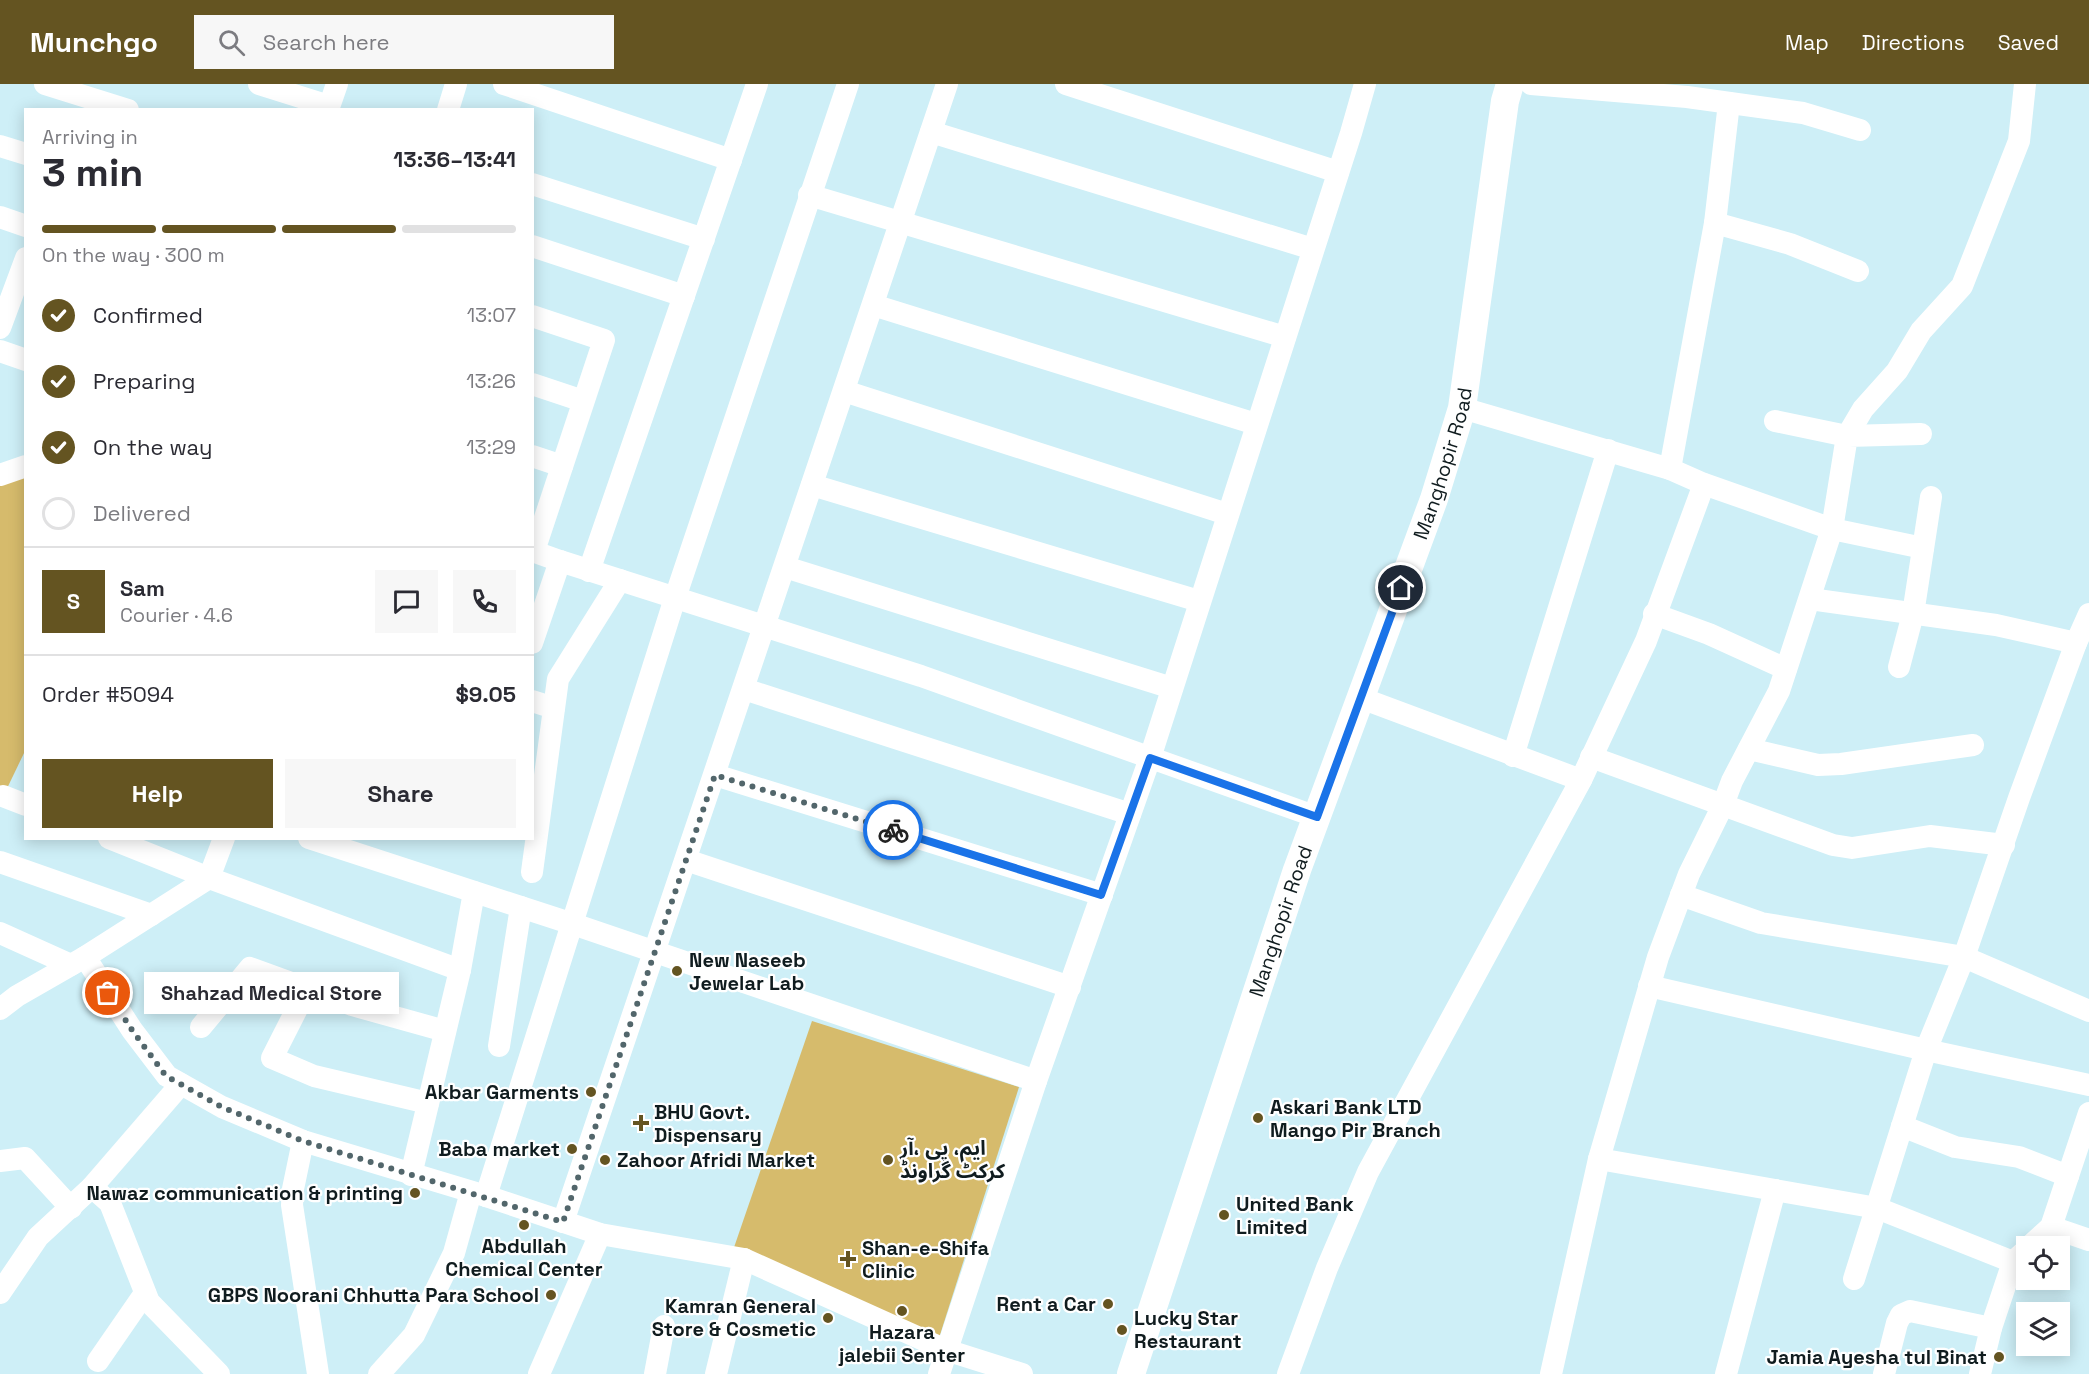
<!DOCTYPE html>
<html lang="en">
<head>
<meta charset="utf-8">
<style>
  :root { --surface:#fff; --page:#f7f7f7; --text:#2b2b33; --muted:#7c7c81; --line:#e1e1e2; --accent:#645421 }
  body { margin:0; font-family:"Space Grotesk","Noto Sans Arabic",sans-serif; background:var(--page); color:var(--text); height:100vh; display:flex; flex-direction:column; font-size:22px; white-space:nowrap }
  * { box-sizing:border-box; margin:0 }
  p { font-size:20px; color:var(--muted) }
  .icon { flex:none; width:33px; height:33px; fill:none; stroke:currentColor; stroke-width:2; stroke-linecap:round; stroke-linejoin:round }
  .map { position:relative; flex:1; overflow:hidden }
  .panel { position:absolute; left:24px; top:24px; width:510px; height:732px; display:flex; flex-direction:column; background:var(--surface); border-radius:0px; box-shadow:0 3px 15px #0003 }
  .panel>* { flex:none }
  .tools { position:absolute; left:2016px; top:1152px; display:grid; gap:12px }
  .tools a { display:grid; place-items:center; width:54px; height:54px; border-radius:0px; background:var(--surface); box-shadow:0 3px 15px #0003; font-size:30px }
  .pin { position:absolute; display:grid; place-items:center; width:51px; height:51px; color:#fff; margin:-26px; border:3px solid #fff; border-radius:50%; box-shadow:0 2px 6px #0007 }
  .courier { position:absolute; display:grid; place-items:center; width:60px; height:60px; margin:-30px; border:4px solid #1a73e8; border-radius:50%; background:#fff; color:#222; box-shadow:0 2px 8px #0007 }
  .bubble { position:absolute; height:42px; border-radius:0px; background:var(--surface); box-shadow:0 3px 15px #0003; font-size:20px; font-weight:700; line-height:42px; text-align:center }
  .head em { font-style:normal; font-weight:700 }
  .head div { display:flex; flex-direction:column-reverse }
  .head { display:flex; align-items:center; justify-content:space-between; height:102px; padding:0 18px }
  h1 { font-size:39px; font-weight:700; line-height:45px }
  .bar { display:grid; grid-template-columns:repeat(4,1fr); gap:9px 6px; align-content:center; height:72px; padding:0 18px }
  .bar i { height:8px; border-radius:4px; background:var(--line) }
  .bar .active { background:var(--accent) }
  .bar p { grid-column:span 4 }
  .line { display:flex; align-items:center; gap:15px; padding:0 18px; border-top:2px solid var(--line) }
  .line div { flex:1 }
  .round { display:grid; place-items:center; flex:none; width:63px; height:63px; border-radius:0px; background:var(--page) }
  ol { padding:0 18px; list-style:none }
  li { display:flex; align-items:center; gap:18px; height:66px }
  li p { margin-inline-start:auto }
  li .icon { padding:6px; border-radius:50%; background:var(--accent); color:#fff; stroke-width:4 }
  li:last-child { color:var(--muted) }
  li i { width:33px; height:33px; border:3px solid var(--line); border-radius:50% }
  .cta { display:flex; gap:12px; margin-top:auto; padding:12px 18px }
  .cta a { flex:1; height:69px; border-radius:0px; background:var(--accent); color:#fff; font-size:24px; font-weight:700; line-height:69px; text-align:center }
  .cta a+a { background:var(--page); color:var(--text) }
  header { display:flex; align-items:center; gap:36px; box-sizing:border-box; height:84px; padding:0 30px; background:var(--accent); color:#fff }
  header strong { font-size:28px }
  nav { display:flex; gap:33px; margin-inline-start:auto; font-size:21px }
  .search { width:420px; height:54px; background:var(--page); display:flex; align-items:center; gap:15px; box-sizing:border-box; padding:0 21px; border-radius:0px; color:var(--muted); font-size:22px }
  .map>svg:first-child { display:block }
  .green { fill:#d6bb6c }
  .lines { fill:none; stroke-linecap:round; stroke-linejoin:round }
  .minor { stroke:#fff; stroke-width:22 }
  .major { stroke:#fff; stroke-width:28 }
  .done { stroke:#52666b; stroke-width:6; stroke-dasharray:0 10.8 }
  .route { stroke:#1a73e8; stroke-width:8 }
  .poi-dot { fill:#645421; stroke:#fff; stroke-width:2 }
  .labels { text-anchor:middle; stroke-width:4.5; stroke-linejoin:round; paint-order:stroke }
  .street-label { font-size:20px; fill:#101c1f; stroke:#fff }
  .poi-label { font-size:20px; font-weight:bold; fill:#101c1f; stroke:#fff; text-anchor:start }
</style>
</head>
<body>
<header>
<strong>Munchgo</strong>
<div class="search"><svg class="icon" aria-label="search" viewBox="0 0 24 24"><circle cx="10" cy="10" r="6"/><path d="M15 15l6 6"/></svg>Search here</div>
<nav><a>Map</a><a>Directions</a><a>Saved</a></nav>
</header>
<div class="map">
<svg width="2089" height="1290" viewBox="0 0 2089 1290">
  <rect width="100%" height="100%" fill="#ceeff7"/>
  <g class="green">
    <path d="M25,382V667L0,719V391Z"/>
    <path d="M812,937L1019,1003L939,1254L730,1175Z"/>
  </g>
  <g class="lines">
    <g class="minor">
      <path d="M45,0L128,26"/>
      <path d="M259,0L329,22"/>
      <path d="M504,0L731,76"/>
      <path d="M1066,0L1338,88"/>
      <path d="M1531,0L1687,13L1803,29L1860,46"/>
      <path d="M328,26L337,0"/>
      <path d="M448,26L456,0"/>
      <path d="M931,48L1313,165"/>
      <path d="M0,62L26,70"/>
      <path d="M532,100L704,155"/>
      <path d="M809,111L1285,253"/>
      <path d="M0,133L26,142"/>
      <path d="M1715,139L1790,160L1858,187"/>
      <path d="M532,162L684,212"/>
      <path d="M873,221L1256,340"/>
      <path d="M532,232L604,256L534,467"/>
      <path d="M0,244L26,174"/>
      <path d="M0,267L26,276"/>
      <path d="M532,300L583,317"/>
      <path d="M844,307L1227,430"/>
      <path d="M1462,324L1670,385L1704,400L1832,445L1923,464"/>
      <path d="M1775,337L1847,352L1863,325L1897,287L1921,247L1962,202L2019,57L2025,0"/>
      <path d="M532,372L562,382"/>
      <path d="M1670,385L1715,139L1729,19"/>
      <path d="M0,391L26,382"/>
      <path d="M812,401L1199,517"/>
      <path d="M532,467L560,477L921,592L1317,733"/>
      <path d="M785,483L1172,604"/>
      <path d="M589,487L757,0"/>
      <path d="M1810,515L1996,541L2076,559"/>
      <path d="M1654,530L1709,550L1786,585"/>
      <path d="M532,559L560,477"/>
      <path d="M1899,583L1913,530L1931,413"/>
      <path d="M744,605L1130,730"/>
      <path d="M1361,614L1581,696"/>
      <path d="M532,617L554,624"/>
      <path d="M1749,665L1818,681L1841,680L1973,661"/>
      <path d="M1513,672L1608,366"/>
      <path d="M1591,673L1833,761L1852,764L1930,752L2004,761"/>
      <path d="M715,691L1102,811"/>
      <path d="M3,712L26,721"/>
      <path d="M109,754L209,794L460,886"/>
      <path d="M309,754L573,840L1036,997"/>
      <path d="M686,776L1070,903"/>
      <path d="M0,778L151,831"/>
      <path d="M532,788L558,595L620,496"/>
      <path d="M1681,811L1761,839L1964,873L2089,927"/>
      <path d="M0,849L71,881"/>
      <path d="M85,873L132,946L167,992L222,1023L303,1057L486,1112L600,1150L744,1175L946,1266L1022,1290"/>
      <path d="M1649,902L1926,966L2089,1001"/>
      <path d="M307,905L272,974L314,992L428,1019"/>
      <path d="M0,925L17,912L85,873L209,794L224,754"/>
      <path d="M201,943L250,884L352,921L445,947"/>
      <path d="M499,962L521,823"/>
      <path d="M1902,1042L1955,1063L2019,1073L2068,1092"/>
      <path d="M303,1057L293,1105L292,1121L318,1290"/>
      <path d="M1599,1075L1877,1124L2013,1178"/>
      <path d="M0,1077L25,1074L71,1124"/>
      <path d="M411,1091L460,886L474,808"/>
      <path d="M92,1103L181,1000"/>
      <path d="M486,1112L675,514L848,0"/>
      <path d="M563,1138L947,0"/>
      <path d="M2051,1143L2089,1156"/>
      <path d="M2030,1162L2051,1143L2089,1029"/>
      <path d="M1854,1195L1926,966L1964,873L2019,714L2076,559L2089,530"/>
      <path d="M0,1209L38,1153L92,1103L110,1119L149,1218L219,1290"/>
      <path d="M98,1277L145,1209"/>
      <path d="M379,1290L414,1251L454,1169L471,1108"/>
      <path d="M539,1290L600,1150"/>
      <path d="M655,1290L664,1242"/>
      <path d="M716,1290L744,1175"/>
      <path d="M939,1290L1036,997L1150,674L1351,49L1365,0"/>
      <path d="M1288,1290L1327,1184L1368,1088L1581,696L1646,557L1704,400"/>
      <path d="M1551,1290L1599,1075L1658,873L1689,790L1723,721L1732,697L1779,607L1832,445L1847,352L1921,350"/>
      <path d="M1726,1290L1775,1106"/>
      <path d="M1884,1290L1897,1239L1901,1231L1910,1227L1991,1244"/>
      <path d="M1980,1290L1991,1244L2013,1178L2023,1169"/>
    </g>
    <path class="major" id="s1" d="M1131,1290L1297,786L1434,415L1462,324L1505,17L1510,0"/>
  </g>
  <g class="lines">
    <path class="done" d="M108,909L132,946L166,992L222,1023L303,1057L563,1138L715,691L893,746"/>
    <path class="route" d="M893,746L1101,811L1150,674L1317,733L1401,504"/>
  </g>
  <g class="poi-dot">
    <circle cx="677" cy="887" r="6"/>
    <circle cx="591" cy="1008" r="6"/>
    <circle cx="1258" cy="1034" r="6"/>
    <path d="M638 1030h6v6h6v6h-6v6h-6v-6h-6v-6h6z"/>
    <circle cx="572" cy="1065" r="6"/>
    <circle cx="605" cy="1076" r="6"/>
    <circle cx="888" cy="1076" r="6"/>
    <circle cx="415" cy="1109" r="6"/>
    <circle cx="1224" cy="1131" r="6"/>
    <circle cx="524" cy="1141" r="6"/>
    <path d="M845 1166h6v6h6v6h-6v6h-6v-6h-6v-6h6z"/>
    <circle cx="551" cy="1211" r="6"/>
    <circle cx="1108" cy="1220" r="6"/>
    <circle cx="902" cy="1227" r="6"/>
    <circle cx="828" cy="1234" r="6"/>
    <circle cx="1122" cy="1246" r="6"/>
    <circle cx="1999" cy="1273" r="6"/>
  </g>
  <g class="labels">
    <g class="street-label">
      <text dy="7" stroke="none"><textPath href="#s1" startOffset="963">Manghopir Road</textPath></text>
      <text dy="7" stroke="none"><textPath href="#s1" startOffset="477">Manghopir Road</textPath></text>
    </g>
    <g class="poi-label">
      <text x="689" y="883">New Naseeb<tspan x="689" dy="23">Jewelar Lab</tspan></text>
      <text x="579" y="1015" text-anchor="end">Akbar Garments</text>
      <text x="1270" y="1030">Askari Bank LTD<tspan x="1270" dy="23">Mango Pir Branch</tspan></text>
      <text x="654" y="1035">BHU Govt.<tspan x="654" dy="23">Dispensary</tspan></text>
      <text x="900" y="1071">ایم، پی ،آر<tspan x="900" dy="23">کرکٹ گراونڈ</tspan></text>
      <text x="560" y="1072" text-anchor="end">Baba market</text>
      <text x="617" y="1083">Zahoor Afridi Market</text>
      <text x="403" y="1116" text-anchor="end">Nawaz communication &amp; printing</text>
      <text x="1236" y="1127">United Bank<tspan x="1236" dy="23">Limited</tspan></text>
      <text x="524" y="1169" text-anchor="middle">Abdullah<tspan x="524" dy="23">Chemical Center</tspan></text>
      <text x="862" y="1171">Shan-e-Shifa<tspan x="862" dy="23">Clinic</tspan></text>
      <text x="539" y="1218" text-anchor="end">GBPS Noorani Chhutta Para School</text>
      <text x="1096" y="1227" text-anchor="end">Rent a Car</text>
      <text x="816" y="1229" text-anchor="end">Kamran General<tspan x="816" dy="23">Store &amp; Cosmetic</tspan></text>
      <text x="1134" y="1241">Lucky Star<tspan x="1134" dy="23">Restaurant</tspan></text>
      <text x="902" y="1255" text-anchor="middle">Hazara<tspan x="902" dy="23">jalebii Senter</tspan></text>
      <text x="1987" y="1280" text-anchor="end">Jamia Ayesha tul Binat</text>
    </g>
  </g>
</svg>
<div class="tools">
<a><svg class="icon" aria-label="locate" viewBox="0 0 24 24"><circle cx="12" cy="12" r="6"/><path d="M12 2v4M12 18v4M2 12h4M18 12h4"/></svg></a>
<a><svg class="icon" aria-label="layers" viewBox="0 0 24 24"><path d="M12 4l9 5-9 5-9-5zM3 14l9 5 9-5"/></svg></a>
</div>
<div class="pin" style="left:108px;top:909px;background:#ea580c"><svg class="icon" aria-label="bag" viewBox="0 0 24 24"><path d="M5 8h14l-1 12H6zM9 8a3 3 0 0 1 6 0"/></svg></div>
<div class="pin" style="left:1401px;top:504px;background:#1f2937"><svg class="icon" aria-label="home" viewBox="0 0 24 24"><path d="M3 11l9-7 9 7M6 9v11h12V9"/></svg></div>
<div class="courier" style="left:893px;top:746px"><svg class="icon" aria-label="bike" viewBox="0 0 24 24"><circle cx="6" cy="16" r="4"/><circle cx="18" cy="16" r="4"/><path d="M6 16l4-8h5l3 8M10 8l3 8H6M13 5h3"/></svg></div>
<div class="bubble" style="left:144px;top:888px;width:255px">Shahzad Medical Store</div>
<section class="panel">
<div class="head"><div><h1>3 min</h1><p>Arriving in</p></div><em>13:36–13:41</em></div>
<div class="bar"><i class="active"></i><i class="active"></i><i class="active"></i><i></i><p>On the way · 300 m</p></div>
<ol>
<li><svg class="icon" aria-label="check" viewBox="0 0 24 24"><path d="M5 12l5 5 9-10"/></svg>Confirmed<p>13:07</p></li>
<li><svg class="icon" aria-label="check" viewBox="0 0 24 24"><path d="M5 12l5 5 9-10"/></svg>Preparing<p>13:26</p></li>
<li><svg class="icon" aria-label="check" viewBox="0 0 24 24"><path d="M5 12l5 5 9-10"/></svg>On the way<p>13:29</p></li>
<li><i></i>Delivered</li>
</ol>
<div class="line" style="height:108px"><b class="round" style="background:var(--accent);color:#fff">S</b><div><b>Sam</b><p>Courier · 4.6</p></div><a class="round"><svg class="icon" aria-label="chat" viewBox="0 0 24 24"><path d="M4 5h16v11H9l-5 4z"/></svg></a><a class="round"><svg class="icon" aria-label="phone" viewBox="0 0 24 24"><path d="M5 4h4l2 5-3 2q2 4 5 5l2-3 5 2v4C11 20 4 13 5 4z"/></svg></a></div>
<div class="line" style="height:78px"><div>Order #5094</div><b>$9.05</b></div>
<div class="cta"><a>Help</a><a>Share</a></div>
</section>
</div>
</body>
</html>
